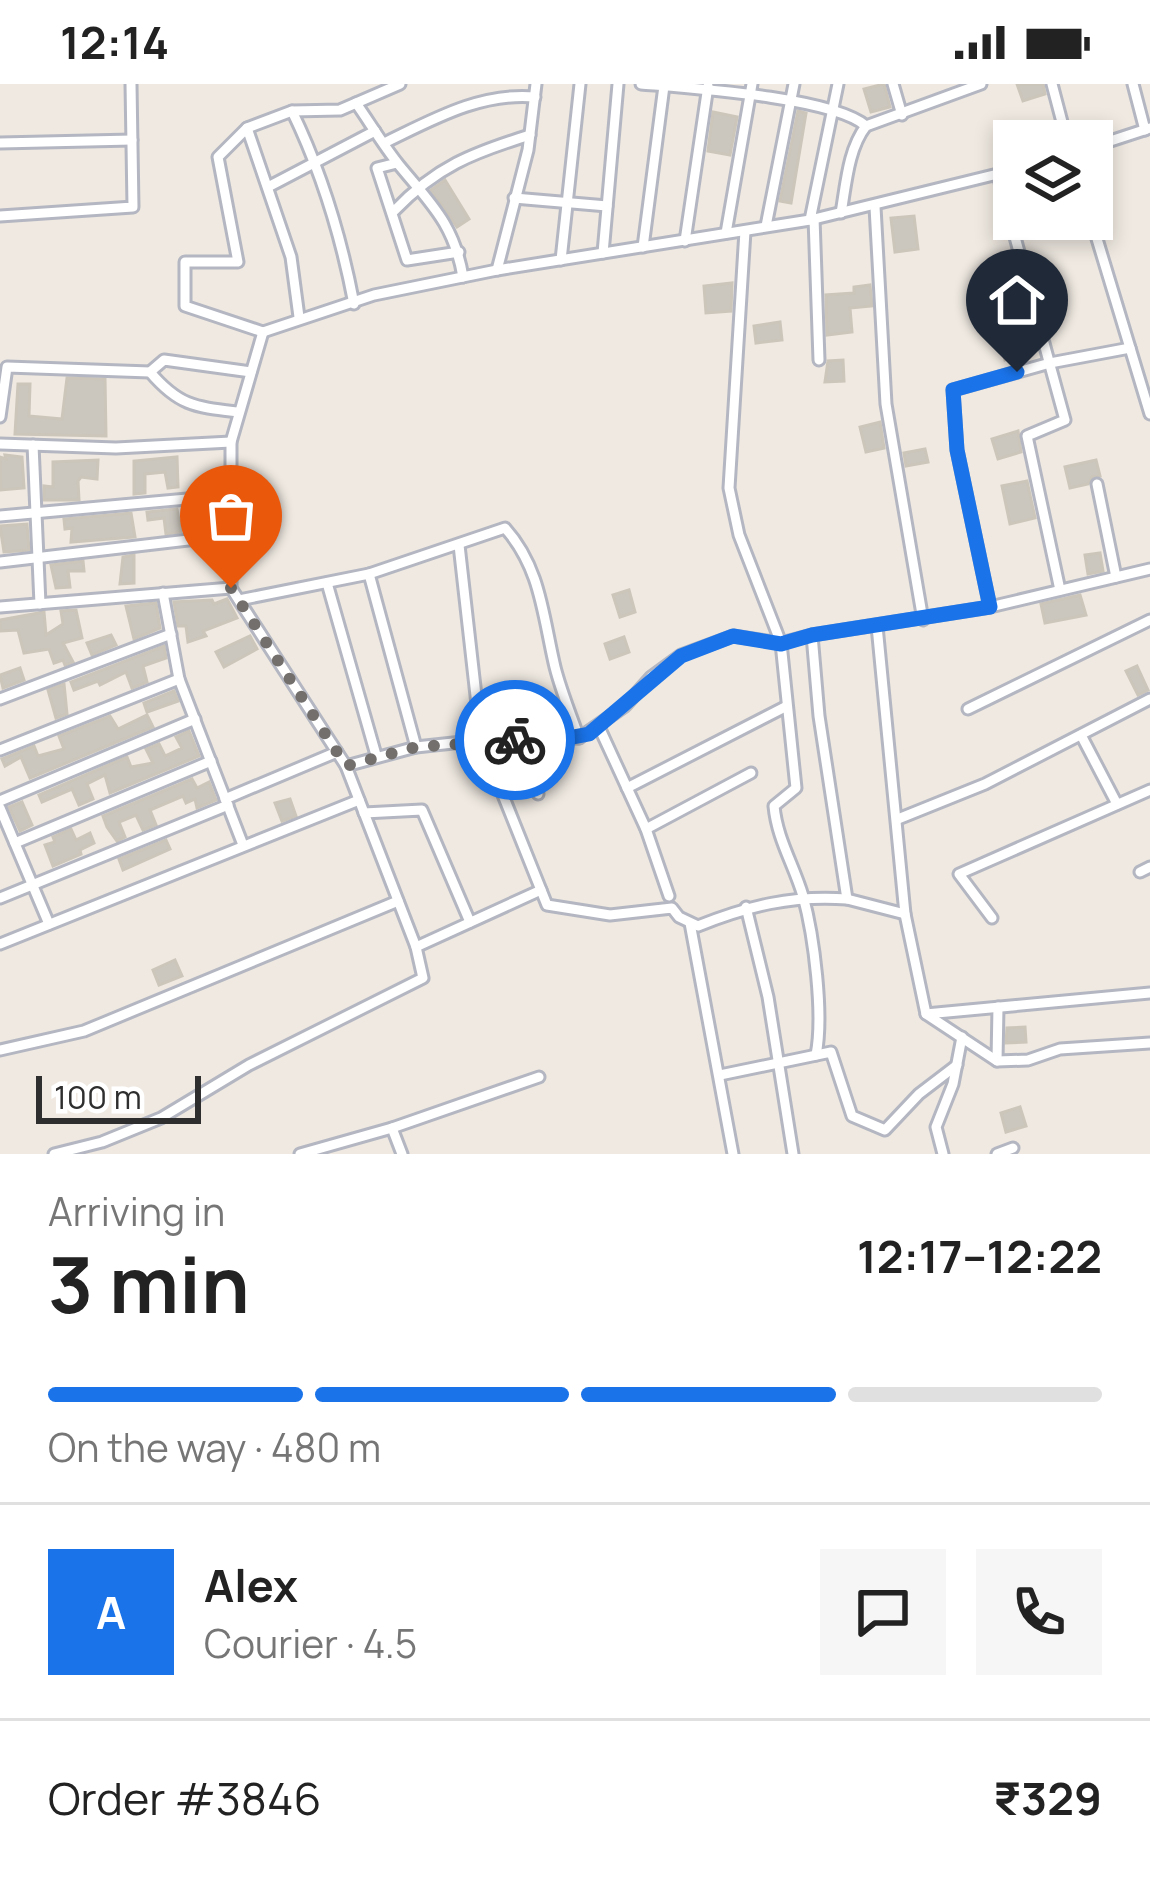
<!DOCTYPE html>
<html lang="en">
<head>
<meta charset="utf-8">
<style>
  :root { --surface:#fff; --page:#f6f6f6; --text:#222; --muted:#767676; --line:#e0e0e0; --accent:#1a73e8 }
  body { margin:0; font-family:Manrope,sans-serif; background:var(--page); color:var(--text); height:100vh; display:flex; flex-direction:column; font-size:45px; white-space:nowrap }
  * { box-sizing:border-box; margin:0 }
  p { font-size:39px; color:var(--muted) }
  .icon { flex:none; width:66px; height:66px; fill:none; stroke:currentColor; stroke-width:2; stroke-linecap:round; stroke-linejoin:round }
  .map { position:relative; height:1070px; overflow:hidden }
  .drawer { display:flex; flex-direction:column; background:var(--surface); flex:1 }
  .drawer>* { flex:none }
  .buttons { position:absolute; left:993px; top:36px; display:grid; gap:24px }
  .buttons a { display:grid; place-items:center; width:120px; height:120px; border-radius:0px; background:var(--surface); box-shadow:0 6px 18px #0003; font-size:60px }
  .scale { position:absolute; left:36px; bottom:30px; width:165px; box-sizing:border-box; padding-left:12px; border:6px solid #2e2e2e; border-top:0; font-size:33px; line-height:42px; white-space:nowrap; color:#2e2e2e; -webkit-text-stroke:9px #fff; paint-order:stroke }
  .pin { position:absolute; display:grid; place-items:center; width:102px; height:102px; color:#fff; margin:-123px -51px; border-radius:50% 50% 50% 0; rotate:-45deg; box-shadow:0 0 12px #0007 }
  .pin .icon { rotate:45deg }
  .courier { position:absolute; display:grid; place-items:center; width:120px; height:120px; margin:-60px; border:9px solid #1a73e8; border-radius:50%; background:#fff; color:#222; box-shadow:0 3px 15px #0007 }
  .summary em { font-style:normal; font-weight:700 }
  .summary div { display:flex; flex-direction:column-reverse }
  .summary { display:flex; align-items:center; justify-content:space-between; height:204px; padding:0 48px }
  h1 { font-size:78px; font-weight:700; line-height:90px }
  .bar { display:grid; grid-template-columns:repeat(4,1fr); gap:18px 12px; align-content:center; height:144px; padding:0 48px }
  .bar i { height:15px; border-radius:9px; background:var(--line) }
  .bar .current { background:var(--accent) }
  .bar p { grid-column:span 4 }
  .line { display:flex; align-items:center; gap:30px; padding:0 48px; border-top:3px solid var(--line) }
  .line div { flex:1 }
  .round { display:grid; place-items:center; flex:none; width:126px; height:126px; border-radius:0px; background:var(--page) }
  .status { display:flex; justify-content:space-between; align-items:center; height:84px; padding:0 60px; background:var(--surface); direction:ltr }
  .status svg { height:33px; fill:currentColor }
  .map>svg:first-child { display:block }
  .building { fill:#cbc7bf; stroke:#cbc5ba; stroke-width:3 }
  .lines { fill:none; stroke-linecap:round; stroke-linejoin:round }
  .minor-casing { stroke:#b4b7c1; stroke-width:15 }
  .minor { stroke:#fff; stroke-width:9 }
  .done { stroke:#726f6d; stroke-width:12; stroke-dasharray:0 21.6 }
  .route { stroke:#1a73e8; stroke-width:15 }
</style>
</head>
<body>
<div class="status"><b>12:14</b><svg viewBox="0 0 49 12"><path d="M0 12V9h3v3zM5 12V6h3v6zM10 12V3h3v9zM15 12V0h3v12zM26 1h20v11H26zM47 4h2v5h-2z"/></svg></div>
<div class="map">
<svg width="1150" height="1070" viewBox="0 0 1150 1070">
  <rect width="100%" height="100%" fill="#efe9e1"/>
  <g class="building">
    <path d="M884,0L890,23L871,28L864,5Z"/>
    <path d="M1017,0H1043L1045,10L1023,17Z"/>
    <path d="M798,27L806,29L791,119L780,117Z"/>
    <path d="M713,28L737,33L730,71L708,67Z"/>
    <path d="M445,96L469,135L457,143L431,106Z"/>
    <path d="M914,132L918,165L895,168L891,134Z"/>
    <path d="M732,199L731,227L706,229L704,202Z"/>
    <path d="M870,201L872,222L850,224L852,248L827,251L826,211L854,209V203Z"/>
    <path d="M1019,228L1029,270L1005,276L995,234Z"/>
    <path d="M780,238L782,256L756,259L754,242Z"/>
    <path d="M843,276L844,297L825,298L828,277Z"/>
    <path d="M67,294L105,295L106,352L15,350L18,300H30L29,332L62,335Z"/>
    <path d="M880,338L884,364L866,368L860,343Z"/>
    <path d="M1018,347L1021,368L998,375L992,355Z"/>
    <path d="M925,365L928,378L906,382L904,369Z"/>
    <path d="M5,371L22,373L24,404L1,406L0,373L6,375Z"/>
    <path d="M177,373L178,403L168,404L165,388L145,390V409L134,410V377Z"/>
    <path d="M98,376L97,395L81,393L78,397L79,416H44V402L53,403V378Z"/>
    <path d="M1096,376L1100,392L1092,393L1088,400L1070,404L1065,383Z"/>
    <path d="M1027,397L1035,434L1010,440L1002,402Z"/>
    <path d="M177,425L181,448L166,450L164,434L148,436L147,428Z"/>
    <path d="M131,429L135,453L71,458L72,444L65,445L64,435Z"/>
    <path d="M27,440L29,466L4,468L0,442Z"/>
    <path d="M1100,469L1103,487L1088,490L1085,471Z"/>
    <path d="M134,471V499L120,500L123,473Z"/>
    <path d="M83,477L84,487H68L70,503L56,504L51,481Z"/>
    <path d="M629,506L635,528L620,533L613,511Z"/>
    <path d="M1080,511L1086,531L1045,539L1041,520Z"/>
    <path d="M227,515L237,534L203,547L206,552L188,558L186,542H178L174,518L212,516L214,520Z"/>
    <path d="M156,519L160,544L134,555L126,522Z"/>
    <path d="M76,526L82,554L63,559L73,578L65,581L63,576L54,579L49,565L24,569L18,546L0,547V536L44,528L46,551L63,540L61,527Z"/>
    <path d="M111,551L116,561L92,571L87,559Z"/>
    <path d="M250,552L257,565L224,583L216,568Z"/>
    <path d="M624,553L629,568L610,575L605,560Z"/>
    <path d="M164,562L166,574L143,582L147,598L132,604L126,588L100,601L98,597L74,606L71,598Z"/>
    <path d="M1137,582L1148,606L1138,611L1126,587Z"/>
    <path d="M20,584L24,596L3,604L0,591Z"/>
    <path d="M64,600L67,630L56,634L48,606Z"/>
    <path d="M174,607L178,617L147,628L144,619Z"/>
    <path d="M147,631L153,643L30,694L21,673L5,682L2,675L34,662L38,672L64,665L59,652L110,632L118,645Z"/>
    <path d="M189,647L199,672L110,709L105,691L87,700L93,715L79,721L72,705L42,718L39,711L127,673L131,683L153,679L146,665L159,660L165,672L182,664L176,653Z"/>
    <path d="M192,695L197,704L209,698L216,716L197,724L195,715L186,719L183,712L150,726L156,741L143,746L136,731L119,738L125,753L117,757L107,743L103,732Z"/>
    <path d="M290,715L296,732L282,737L275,719Z"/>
    <path d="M22,718L32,741L20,747L9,723Z"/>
    <path d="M71,745L76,756L90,749L94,759L80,766L81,770L53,782L45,761L55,758L53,753Z"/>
    <path d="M166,756L170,765L123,786L119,775Z"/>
    <path d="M175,876L182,892L159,901L153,886Z"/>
    <path d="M1025,943L1026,958L1006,959L1007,944Z"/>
    <path d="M1020,1023L1026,1042L1006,1048L1001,1029Z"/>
  </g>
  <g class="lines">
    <g class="minor-casing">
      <g id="minor">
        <path d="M400,0L340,26L292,27L247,44L218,73L238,178H185V222L263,248L374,211L497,186L810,136L1014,86"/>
        <path d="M641,0C689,4 833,13 866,42L981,0"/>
        <path d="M893,0L902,31"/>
        <path d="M1052,0L1067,57"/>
        <path d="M1133,0L1145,46"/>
        <path d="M356,19C370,39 383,61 399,81C431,120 454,140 463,193"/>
        <path d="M292,27C322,89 341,152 354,220"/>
        <path d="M247,44L291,173L299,233"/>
        <path d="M0,59L132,56"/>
        <path d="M384,59C432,36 480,8 535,13"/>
        <path d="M1092,63L1150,44"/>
        <path d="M397,79L377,84L407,176L459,168"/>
        <path d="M998,91L1065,336L1027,352L1060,506"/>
        <path d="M268,103L375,47"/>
        <path d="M514,114L607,122"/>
        <path d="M875,123L886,320L923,536"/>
        <path d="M394,127C436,83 472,69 530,51"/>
        <path d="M841,129C846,101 848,65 866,42"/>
        <path d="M0,132L133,123L131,0"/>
        <path d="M814,134L819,276"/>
        <path d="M1091,135L1150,330"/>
        <path d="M810,136L838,0"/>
        <path d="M766,142L794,0"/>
        <path d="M745,147L729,404L739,451L781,559L812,551L990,523L1150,485"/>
        <path d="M726,149L752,0"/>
        <path d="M685,157L708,2"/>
        <path d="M643,163L664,2"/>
        <path d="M603,169L618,0"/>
        <path d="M561,176L580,0"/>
        <path d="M497,186L528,66L536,0"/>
        <path d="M150,288C179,322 195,323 238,328"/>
        <path d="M0,333L7,283L150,288L164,276L251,288"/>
        <path d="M0,360L116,364L231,358"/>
        <path d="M33,361L40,520"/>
        <path d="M1097,400L1116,493"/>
        <path d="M0,432L231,411"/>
        <path d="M459,461L481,656L547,821L610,831L672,824L679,833L698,842C748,822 792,811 847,815"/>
        <path d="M0,478L231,451"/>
        <path d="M369,490L416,663"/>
        <path d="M327,499L376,671"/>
        <path d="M163,509L179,595L243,761"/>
        <path d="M239,516L369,490L505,444C541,484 543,533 555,583C561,607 571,631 579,654"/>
        <path d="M0,523L231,504"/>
        <path d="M990,523L957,366L953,306L1050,279L1130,264"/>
        <path d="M877,542L905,830L926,930L997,977L1028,976L1060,965L1150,959"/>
        <path d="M812,551L819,632L847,815L905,830"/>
        <path d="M0,615L171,550"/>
        <path d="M968,625L1150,536"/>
        <path d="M599,643L646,745L669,812"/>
        <path d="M1081,651L1117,720"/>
        <path d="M518,656L538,710"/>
        <path d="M0,666L179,595"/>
        <path d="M346,682L416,663L481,656L579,654L625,622L651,593L681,571L733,552L781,559L796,704L774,722C777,755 794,781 803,812C814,852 824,931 816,971"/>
        <path d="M627,704L785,623"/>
        <path d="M225,715L337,668"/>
        <path d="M0,717L195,635"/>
        <path d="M0,724L49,840"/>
        <path d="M364,729L422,726L470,838"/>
        <path d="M898,735L985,700L1150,615"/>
        <path d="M646,745L751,689"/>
        <path d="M15,759L211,677"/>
        <path d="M1140,788L1150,783"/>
        <path d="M0,814L228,721"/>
        <path d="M746,823L768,913L793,1070"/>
        <path d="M992,834L959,790L1150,706"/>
        <path d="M690,839L733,1070"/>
        <path d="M0,860L359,716"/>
        <path d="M416,863L541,806"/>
        <path d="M926,930L1150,909"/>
        <path d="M0,966L84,947L398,817"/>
        <path d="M997,977L998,923"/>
        <path d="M720,991L831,968L852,1032L885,1046L919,1010L957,981"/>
        <path d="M392,1044L402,1070"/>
        <path d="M54,1070L102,1058L161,1034L249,981L423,894L416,863L346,682L231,504V358L263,248"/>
        <path d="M300,1070L392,1044L539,993"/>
        <path d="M943,1070L936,1043L953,1000L962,953"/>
        <path d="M997,1070L1013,1064"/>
      </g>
    </g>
    <use href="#minor" class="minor"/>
  </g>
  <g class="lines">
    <path class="done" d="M231,504L346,682L416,663L515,656"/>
    <path class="route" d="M515,656L552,657L589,650L681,572L733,552L781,560L812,551L990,523L957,366L953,306L1017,288"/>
  </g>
</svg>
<div class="buttons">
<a><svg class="icon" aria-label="layers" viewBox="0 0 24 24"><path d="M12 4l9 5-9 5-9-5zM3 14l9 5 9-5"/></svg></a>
</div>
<div class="scale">100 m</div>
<div class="pin" style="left:231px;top:504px;background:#ea580c"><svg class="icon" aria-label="bag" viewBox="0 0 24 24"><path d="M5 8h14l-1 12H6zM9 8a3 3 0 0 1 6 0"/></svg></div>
<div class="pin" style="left:1017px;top:288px;background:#1f2937"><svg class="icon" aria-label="home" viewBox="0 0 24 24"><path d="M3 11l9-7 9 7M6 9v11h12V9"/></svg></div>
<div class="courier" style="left:515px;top:656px"><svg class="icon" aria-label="bike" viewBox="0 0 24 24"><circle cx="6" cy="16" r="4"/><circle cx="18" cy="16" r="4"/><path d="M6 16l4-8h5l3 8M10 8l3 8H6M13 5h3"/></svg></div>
</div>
<section class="drawer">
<div class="summary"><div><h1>3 min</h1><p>Arriving in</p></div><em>12:17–12:22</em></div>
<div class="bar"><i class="current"></i><i class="current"></i><i class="current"></i><i></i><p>On the way · 480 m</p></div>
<div class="line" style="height:216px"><b class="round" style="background:var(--accent);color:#fff">A</b><div><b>Alex</b><p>Courier · 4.5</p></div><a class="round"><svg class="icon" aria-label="chat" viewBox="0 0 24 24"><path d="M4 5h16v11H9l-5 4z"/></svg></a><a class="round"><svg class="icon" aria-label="phone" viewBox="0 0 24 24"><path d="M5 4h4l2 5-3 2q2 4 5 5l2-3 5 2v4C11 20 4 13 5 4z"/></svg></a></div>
<div class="line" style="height:156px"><div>Order #3846</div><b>₹329</b></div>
</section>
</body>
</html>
